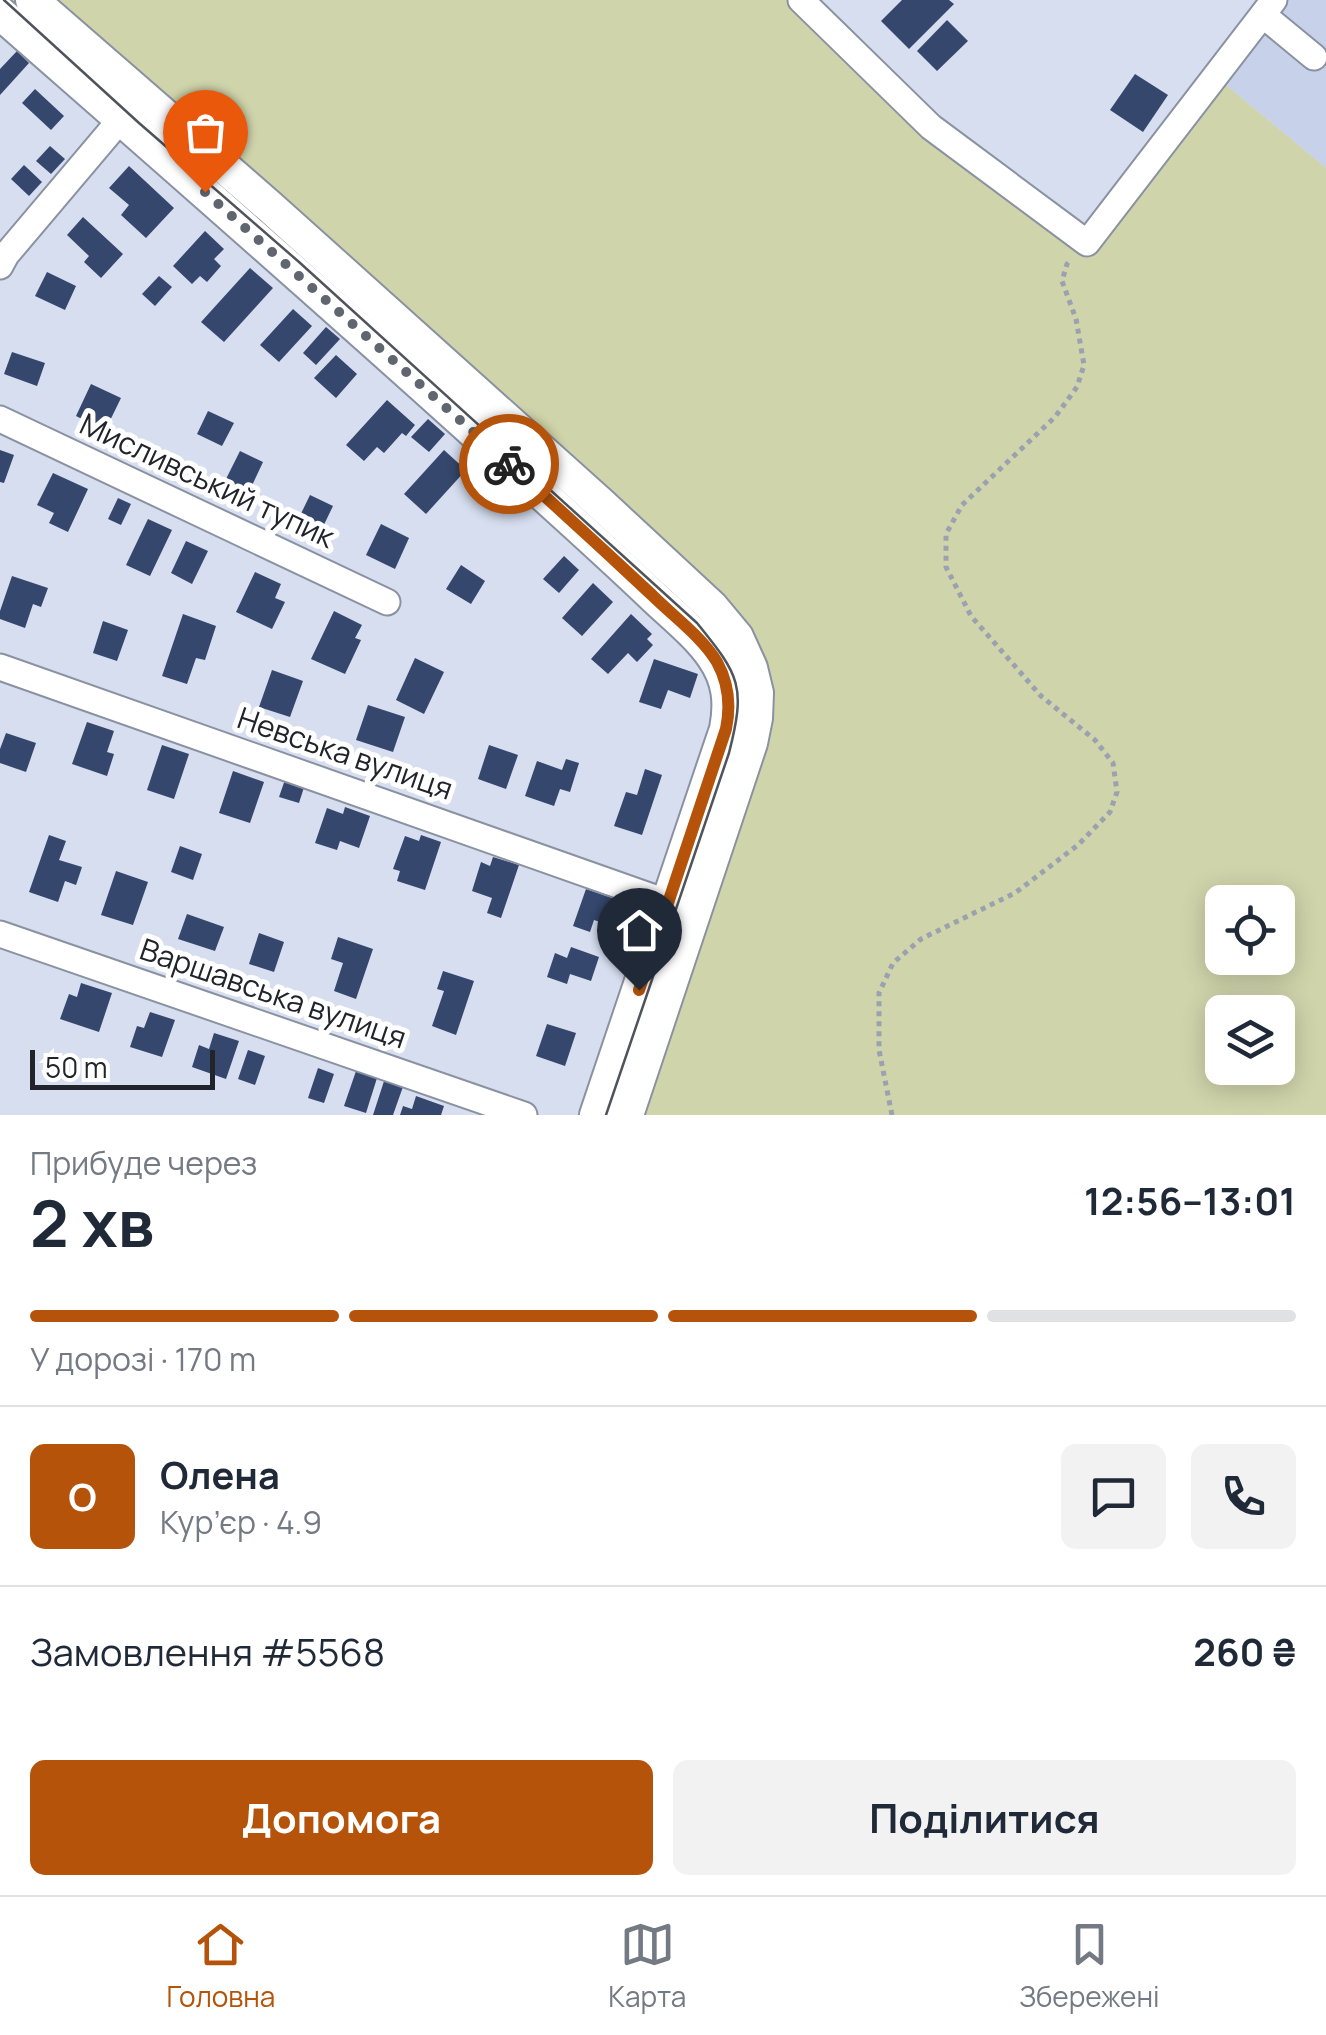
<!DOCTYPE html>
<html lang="uk">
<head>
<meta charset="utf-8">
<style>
  :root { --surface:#fff; --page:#f2f2f3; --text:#1f2937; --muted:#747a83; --line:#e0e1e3; --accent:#b45309 }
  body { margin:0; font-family:Manrope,sans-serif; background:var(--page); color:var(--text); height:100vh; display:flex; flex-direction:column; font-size:38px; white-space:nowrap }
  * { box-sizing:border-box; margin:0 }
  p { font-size:32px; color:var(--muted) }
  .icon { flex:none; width:55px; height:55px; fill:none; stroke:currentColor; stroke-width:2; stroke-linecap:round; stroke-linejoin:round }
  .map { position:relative; height:1115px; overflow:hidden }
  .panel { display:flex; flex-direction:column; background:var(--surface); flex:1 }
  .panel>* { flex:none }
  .controls { position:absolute; left:1205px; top:885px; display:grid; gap:20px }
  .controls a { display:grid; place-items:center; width:90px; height:90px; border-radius:15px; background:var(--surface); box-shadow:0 5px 25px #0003; font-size:50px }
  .scale { position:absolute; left:30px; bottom:25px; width:185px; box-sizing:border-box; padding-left:10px; border:5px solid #21252b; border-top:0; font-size:28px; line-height:35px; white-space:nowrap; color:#21252b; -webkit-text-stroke:8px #fff; paint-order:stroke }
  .pin { position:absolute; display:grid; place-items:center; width:85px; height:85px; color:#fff; margin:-102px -42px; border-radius:50% 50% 50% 0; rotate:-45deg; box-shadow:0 0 10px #0007 }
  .pin .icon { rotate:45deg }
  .courier { position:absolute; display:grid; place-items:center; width:100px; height:100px; margin:-50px; border:8px solid #b45309; border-radius:50%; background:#fff; color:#222; box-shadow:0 2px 12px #0007 }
  .summary em { font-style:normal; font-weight:700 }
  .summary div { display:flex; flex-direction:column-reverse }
  .summary { display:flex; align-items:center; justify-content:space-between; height:170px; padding:0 30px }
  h1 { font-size:65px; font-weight:700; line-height:75px }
  .bar { display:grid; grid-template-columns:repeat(4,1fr); gap:15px 10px; align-content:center; height:120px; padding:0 30px }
  .bar i { height:12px; border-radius:8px; background:var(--line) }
  .bar .on { background:var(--accent) }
  .bar p { grid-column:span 4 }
  .line { display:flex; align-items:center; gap:25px; padding:0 30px; border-top:2px solid var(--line) }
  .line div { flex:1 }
  .round { display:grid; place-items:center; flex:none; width:105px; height:105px; border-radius:15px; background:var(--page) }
  .primary-button { display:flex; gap:20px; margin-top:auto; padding:20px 30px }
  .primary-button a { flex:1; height:115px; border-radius:15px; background:var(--accent); color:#fff; font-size:40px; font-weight:700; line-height:115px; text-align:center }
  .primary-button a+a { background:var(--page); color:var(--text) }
  .menu { display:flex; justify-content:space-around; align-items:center; height:140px; border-top:2px solid var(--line); background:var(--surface); font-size:28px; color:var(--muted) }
  .menu a { display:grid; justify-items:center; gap:5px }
  .menu .on { color:var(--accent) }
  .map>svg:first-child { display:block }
  .built { fill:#c7d2ea }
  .green { fill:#d0d4ab; fill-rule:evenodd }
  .building { fill:#35476d }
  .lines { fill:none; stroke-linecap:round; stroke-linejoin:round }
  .minor-casing { stroke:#8a92a2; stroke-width:29 }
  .major-casing { stroke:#8a92a2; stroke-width:36 }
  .path { stroke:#9aa1af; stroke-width:5; stroke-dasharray:5 5; stroke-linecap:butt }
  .minor { stroke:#fff; stroke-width:25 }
  .major { stroke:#fff; stroke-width:32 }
  .tram { stroke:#4e535c; stroke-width:2.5 }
  .done { stroke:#606670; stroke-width:10; stroke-dasharray:0 18 }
  .route { stroke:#b45309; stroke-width:12 }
  .labels { text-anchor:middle; stroke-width:10; stroke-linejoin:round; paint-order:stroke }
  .street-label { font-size:30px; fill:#21252b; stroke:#fff }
</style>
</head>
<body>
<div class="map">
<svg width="1326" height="1115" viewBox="0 0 1326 1115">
  <rect width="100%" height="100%" fill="#d6def0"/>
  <path class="built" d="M1274,0H1326V168L1215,76Z"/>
  <path class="green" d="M0,0H801L931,127L1087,242L1215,76L1326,168V1115H586L717,732L710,653ZM1222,902H1278V958H1222ZM1222,1012H1278V1068H1222Z"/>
  <g class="building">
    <path d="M902,0H949L954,4L909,49L881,21Z"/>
    <path d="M947,20L968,41L937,71L917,51Z"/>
    <path d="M17,51L29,63L0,95V69Z"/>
    <path d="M1135,74L1168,95L1143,132L1110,110Z"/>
    <path d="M35,89L64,116L51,130L22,103Z"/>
    <path d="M50,146L65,159L51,174L36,161Z"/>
    <path d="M24,165L42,182L29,196L11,179Z"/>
    <path d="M129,166L174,208L146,238L121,215L129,205L109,188Z"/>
    <path d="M83,217L123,254L101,278L84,262L89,256L67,235Z"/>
    <path d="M205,231L224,249L214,259L221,266L207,282L200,276L192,284L173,266Z"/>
    <path d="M250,268L273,288L224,342L201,322Z"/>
    <path d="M47,272L76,286L65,310L35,296Z"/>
    <path d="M159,276L172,287L155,306L142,294Z"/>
    <path d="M293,309L312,326L279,362L260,345Z"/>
    <path d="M326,327L340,339L316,365L303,353Z"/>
    <path d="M12,352L45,363L37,386L4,374Z"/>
    <path d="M336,355L357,374L336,398L314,378Z"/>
    <path d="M91,384L121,398L101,439L86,431L90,423L76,416Z"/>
    <path d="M387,400L415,425L406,436L402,433L384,453L377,447L364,461L346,445Z"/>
    <path d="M208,411L234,423L222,446L197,434Z"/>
    <path d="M428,419L445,434L429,452L411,437Z"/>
    <path d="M0,450L14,455L4,483L0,482Z"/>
    <path d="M444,450L466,470L426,514L404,494Z"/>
    <path d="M240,451L263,462L247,496L223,485Z"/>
    <path d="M53,473L88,489L68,532L49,523L54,513L37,505Z"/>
    <path d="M310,495L333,506L319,535L296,524Z"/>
    <path d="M118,498L131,504L121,525L108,519Z"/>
    <path d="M148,519L172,530L150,576L126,565Z"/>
    <path d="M381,524L409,538L395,569L366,555Z"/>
    <path d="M186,541L208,551L192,584L171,573Z"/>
    <path d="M564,556L579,570L559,593L543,579Z"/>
    <path d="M461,565L485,581L471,604L446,589Z"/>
    <path d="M255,572L281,584L275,598L285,602L272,629L236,612Z"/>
    <path d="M12,576L48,588L41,607L33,604L25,628L0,619V611Z"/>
    <path d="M593,583L613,602L582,636L562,618Z"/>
    <path d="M334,611L362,625L355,638L361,640L345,674L311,659Z"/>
    <path d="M183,614L216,626L205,660L196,658L187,684L162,676Z"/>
    <path d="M631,614L652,634L647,639L653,645L637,662L628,653L608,674L591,659Z"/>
    <path d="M103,621L128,630L117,661L93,653Z"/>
    <path d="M415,658L444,672L424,714L396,700Z"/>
    <path d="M654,659L698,674L690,698L668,690L661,709L639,702Z"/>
    <path d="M272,670L303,681L290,717L259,707Z"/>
    <path d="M368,705L405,717L393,752L356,740Z"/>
    <path d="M87,722L114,731L107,752L114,754L107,776L72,764Z"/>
    <path d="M6,733L36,743L26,772L0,763V749Z"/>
    <path d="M162,745L189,754L174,799L147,790Z"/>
    <path d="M489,745L518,755L506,789L478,779Z"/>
    <path d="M566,759L579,763L570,792L560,789L554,806L525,796L537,761L562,770Z"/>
    <path d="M645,769L662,775L642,835L614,826L626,792L637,795Z"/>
    <path d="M233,771L264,782L250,823L219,813Z"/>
    <path d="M287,774L306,781L299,803L279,797Z"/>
    <path d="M345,807L370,816L359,848L340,841L337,850L315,843L327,808L343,814Z"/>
    <path d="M49,835L66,841L59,860L82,867L76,885L65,881L58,902L29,892Z"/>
    <path d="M421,835L441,842L425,890L397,881L400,871L393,869L405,836L419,841Z"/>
    <path d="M180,846L202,854L193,880L171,872Z"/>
    <path d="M493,857L519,865L501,918L487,913L492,898L472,891L481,862L490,866Z"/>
    <path d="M116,871L148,882L133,925L101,915Z"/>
    <path d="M586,889L618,900L610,925L594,920L590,932L573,926Z"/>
    <path d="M187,914L224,927L215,951L178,939Z"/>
    <path d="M259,933L284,942L274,972L249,964Z"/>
    <path d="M338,937L373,949L356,999L334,991L343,963L331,959Z"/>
    <path d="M571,947L599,957L591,981L570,974L567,984L547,977L555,953L567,958Z"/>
    <path d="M443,971L474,981L456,1035L432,1026L444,991L437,989Z"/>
    <path d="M81,983L112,993L99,1032L60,1019L69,994L77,997Z"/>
    <path d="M150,1012L175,1020L162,1057L130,1047L137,1026L144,1028Z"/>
    <path d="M547,1024L576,1033L565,1066L536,1056Z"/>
    <path d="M214,1033L239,1041L226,1079L192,1067L199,1045L209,1049Z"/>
    <path d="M248,1050L265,1056L255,1085L238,1079Z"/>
    <path d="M318,1068L334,1074L324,1103L308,1098Z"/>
    <path d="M356,1071L377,1078L366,1113L344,1106Z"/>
    <path d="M386,1075L405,1081L393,1115H373Z"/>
    <path d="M416,1096L444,1106L441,1115H400L403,1106L412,1109Z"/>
  </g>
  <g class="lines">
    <g class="minor-casing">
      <g id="minor">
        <path d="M801,0L931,127L1087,243L1274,0"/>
        <path d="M1263,15L1314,57"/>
        <path d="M0,266L6,255L121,119"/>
        <path d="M0,419L387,602"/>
        <path d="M0,667L669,903"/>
        <path d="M0,934L524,1115"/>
      </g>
    </g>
    <g class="major-casing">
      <g id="major">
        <path d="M32,0L269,206L602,505L712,607L737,637L751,668L757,693L756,718L751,743L627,1115"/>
        <path d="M0,13C171,163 342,312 510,465C559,509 608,553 655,598C674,616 698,635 713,657C729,680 731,703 726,729L596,1115"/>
      </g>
    </g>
    <path class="path" d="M892,1115L879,1050V993L893,963L921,939L1015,893L1078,845L1110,812L1117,792L1113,763L1095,740L1041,696L971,616L946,567V534L962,505L1055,417L1077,387L1084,365L1076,319L1062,281L1067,264L1071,259"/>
    <use href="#minor" class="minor"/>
    <use href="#major" class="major"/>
    <path class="tram" d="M4,0L139,123L299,262L697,623C740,676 746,686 729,753L606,1115"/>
  </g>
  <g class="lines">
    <path class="done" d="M205,192L509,464"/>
    <path class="route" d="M509,464C557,507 605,551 652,595C673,616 702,637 717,662C729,684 731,705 726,729L639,990"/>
  </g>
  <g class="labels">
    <g class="street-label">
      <text transform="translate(207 481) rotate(25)" y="10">Мисливський тупик</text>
      <text transform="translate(345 754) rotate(19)" y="10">Невська вулиця</text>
      <text transform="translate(273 994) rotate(19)" y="10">Варшавська вулиця</text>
    </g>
  </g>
</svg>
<div class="controls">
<a><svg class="icon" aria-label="locate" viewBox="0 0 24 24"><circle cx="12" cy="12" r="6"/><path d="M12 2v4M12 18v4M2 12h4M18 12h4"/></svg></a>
<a><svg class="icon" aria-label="layers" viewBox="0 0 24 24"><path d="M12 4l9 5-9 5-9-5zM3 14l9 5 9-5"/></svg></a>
</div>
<div class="scale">50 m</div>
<div class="pin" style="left:205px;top:192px;background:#ea580c"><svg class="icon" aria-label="bag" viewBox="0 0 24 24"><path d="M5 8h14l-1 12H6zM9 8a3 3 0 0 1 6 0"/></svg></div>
<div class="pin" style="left:639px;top:990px;background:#1f2937"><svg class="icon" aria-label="home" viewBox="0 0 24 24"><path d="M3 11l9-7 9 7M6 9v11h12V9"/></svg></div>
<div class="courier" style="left:509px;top:464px"><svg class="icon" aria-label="bike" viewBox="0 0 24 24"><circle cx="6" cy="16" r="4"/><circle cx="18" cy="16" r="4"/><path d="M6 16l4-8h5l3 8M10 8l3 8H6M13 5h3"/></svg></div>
</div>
<section class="panel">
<div class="summary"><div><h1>2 хв</h1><p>Прибуде через</p></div><em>12:56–13:01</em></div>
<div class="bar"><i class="on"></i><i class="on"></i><i class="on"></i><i></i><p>У дорозі · 170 m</p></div>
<div class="line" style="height:180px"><b class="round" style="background:var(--accent);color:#fff">О</b><div><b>Олена</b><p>Кур’єр · 4.9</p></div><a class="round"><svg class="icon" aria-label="chat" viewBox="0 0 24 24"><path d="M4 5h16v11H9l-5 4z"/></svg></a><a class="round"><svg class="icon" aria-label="phone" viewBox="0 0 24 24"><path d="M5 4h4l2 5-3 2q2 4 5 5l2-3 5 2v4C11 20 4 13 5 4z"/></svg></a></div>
<div class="line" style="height:130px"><div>Замовлення #5568</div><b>260 ₴</b></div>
<div class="primary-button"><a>Допомога</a><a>Поділитися</a></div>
</section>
<nav class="menu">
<a class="on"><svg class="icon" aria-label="home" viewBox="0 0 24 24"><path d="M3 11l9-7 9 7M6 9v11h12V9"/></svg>Головна</a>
<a><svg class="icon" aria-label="map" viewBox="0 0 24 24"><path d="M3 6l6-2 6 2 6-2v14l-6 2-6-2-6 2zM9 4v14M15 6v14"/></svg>Карта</a>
<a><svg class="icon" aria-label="saved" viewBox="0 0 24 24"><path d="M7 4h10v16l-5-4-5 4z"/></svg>Збережені</a>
</nav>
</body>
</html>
